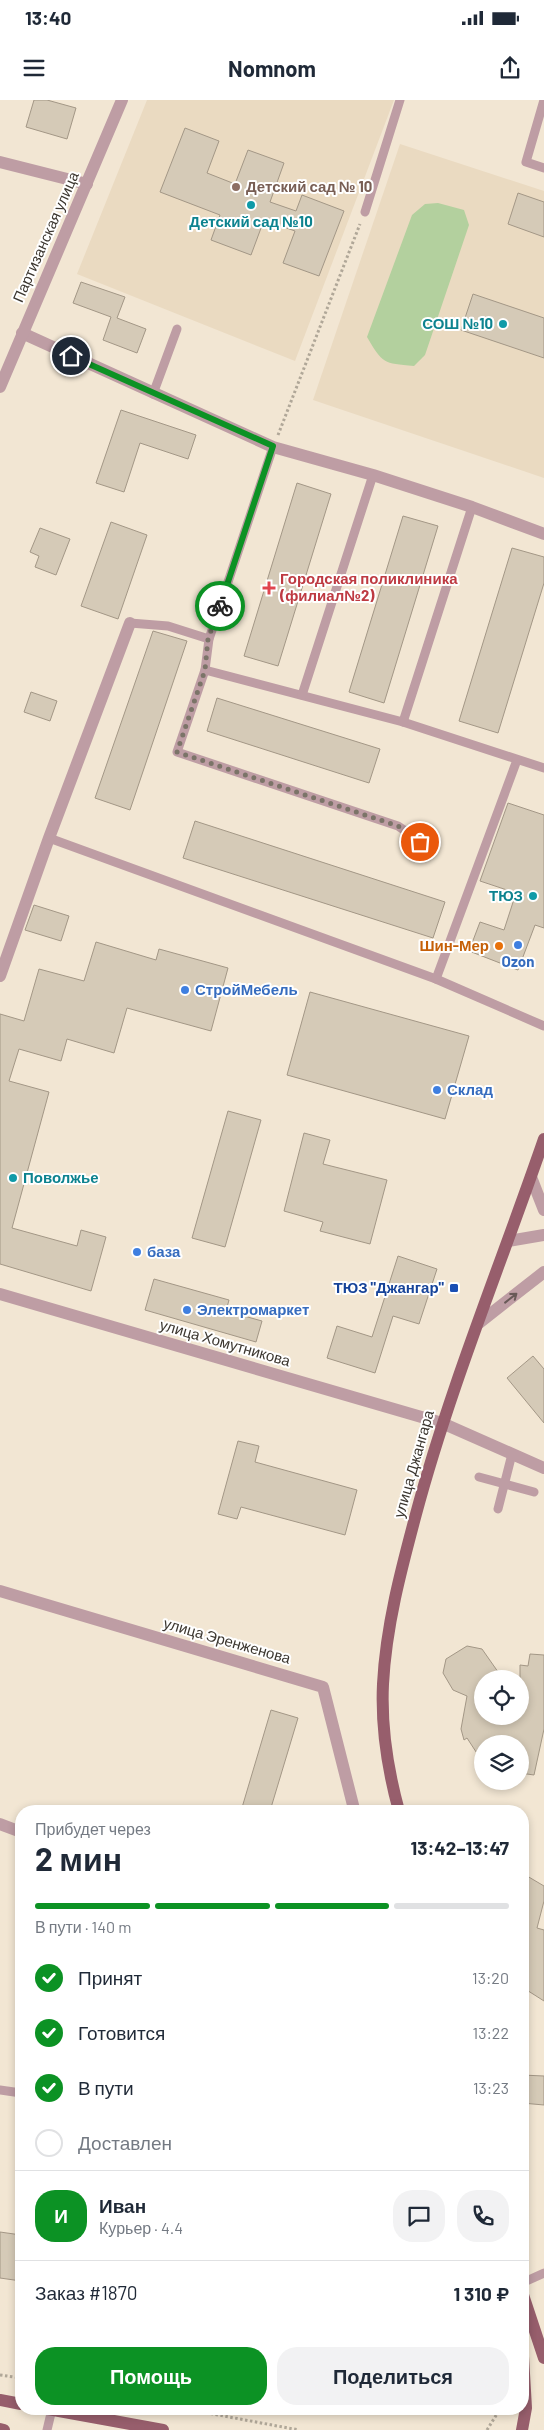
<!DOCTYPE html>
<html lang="ru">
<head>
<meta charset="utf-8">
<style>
  :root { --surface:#fff; --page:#f2f2f3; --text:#1f2937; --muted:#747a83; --line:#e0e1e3; --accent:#0c9224 }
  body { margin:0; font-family:Barlow,sans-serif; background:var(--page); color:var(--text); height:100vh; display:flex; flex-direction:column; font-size:19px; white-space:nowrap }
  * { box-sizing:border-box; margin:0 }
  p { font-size:16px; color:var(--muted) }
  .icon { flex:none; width:28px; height:28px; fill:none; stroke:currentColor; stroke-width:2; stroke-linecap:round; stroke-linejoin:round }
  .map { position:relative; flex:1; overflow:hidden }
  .side { position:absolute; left:15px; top:1705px; width:514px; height:610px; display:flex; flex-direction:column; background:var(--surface); border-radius:20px; box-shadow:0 2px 8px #0003 }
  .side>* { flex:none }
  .fabs { position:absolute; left:474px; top:1570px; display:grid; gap:10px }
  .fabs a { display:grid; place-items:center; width:55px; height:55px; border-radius:50%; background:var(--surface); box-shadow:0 2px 8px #0003; font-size:25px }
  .pin { position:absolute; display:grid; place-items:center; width:42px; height:42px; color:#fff; margin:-21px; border:2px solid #fff; border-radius:50%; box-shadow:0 1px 5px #0007 }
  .courier { position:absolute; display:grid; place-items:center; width:50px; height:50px; margin:-25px; border:4px solid #0c9224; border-radius:50%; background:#fff; color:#222; box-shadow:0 1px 6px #0007 }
  .overview em { font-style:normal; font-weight:700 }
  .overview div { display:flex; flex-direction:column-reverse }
  .overview { display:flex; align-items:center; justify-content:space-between; height:85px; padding:0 20px }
  h1 { font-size:32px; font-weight:700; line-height:38px }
  .bar { display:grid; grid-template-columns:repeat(4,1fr); gap:8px 5px; align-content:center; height:60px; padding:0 20px }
  .bar i { height:6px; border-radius:4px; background:var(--line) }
  .bar .current { background:var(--accent) }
  .bar p { grid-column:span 4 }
  .line { display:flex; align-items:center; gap:12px; padding:0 20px; border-top:1px solid var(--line) }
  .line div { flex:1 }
  .round { display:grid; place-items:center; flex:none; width:52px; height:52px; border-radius:20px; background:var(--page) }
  ol { padding:0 20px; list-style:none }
  li { display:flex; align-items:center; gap:15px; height:55px }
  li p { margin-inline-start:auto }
  li .icon { padding:5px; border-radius:50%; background:var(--accent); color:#fff; stroke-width:4 }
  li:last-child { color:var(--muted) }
  li i { width:28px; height:28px; border:2px solid var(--line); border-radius:50% }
  .cta { display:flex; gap:10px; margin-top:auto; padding:10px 20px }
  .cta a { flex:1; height:58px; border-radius:20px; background:var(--accent); color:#fff; font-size:20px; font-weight:700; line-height:58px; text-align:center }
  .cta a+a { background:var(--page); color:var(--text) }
  .status { display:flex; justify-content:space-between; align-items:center; height:35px; padding:0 25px; background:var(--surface); direction:ltr }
  .status svg { height:14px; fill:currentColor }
  header { display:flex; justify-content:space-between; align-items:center; height:65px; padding:0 20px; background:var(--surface); font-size:22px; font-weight:700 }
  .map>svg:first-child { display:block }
  .built { fill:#eadac1 }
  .green { fill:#b3d09e }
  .building { fill:#d5cab7; stroke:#a39786 }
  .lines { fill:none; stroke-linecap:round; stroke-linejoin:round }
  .path { stroke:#b0a798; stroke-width:3; stroke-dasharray:2.5 2.5; stroke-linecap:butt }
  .service { stroke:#be9da4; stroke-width:9 }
  .minor { stroke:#be9da4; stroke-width:12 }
  .tertiary { stroke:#be9da4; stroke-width:12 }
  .primary { stroke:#975e6c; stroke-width:12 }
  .oneway { stroke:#695a58 }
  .done { stroke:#7b7468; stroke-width:5; stroke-dasharray:0 9 }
  .route { stroke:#0c9224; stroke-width:6 }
  .education-dot { fill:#8d6e63; stroke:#fff; stroke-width:2 }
  .culture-dot { fill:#0f9aa8; stroke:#fff; stroke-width:2 }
  .health-dot { fill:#e0444e; stroke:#fff; stroke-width:2 }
  .shop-dot { fill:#3f7fe0; stroke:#fff; stroke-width:2 }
  .food-dot { fill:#e8710a; stroke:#fff; stroke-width:2 }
  .transit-dot { fill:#1a4fb4; stroke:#fff; stroke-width:2 }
  .labels { text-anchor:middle; stroke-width:4; stroke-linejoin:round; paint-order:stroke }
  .education-label { font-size:15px; font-weight:bold; fill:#785e54; stroke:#fff; text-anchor:start }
  .culture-label { font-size:15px; font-weight:bold; fill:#0d838f; stroke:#fff; text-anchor:end }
  .street-label { font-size:15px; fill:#3b362f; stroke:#fff }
  .health-label { font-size:15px; font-weight:bold; fill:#be3a42; stroke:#fff; text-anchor:start }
  .food-label { font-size:15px; font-weight:bold; fill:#c56008; stroke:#fff; text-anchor:end }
  .shop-label { font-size:15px; font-weight:bold; fill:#366cbe; stroke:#fff; text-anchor:start }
  .transit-label { font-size:15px; font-weight:bold; fill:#164399; stroke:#fff; text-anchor:end }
</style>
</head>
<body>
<div class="status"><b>13:40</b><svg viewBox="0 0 49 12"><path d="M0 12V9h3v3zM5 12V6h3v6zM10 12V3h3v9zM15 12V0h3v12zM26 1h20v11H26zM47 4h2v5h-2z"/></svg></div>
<header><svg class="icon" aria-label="menu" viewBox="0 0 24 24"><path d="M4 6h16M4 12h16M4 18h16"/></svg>Nomnom<svg class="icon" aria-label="share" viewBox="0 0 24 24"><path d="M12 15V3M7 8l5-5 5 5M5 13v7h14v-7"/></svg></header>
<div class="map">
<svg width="544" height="2330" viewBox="0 0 544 2330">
  <rect width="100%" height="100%" fill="#f2e6d3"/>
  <g class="built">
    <path d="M147,0H394L295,261L77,174Z"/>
    <path d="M400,44L544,91V378L313,300Z"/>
  </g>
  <path class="green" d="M438,103L464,110L469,125L425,255L414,266C383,263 383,264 367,237L412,115L425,104Z"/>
  <g class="building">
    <path d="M34,0H47L76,8L67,39L26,27Z"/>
    <path d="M185,28L219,41L207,73L235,84L248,50L284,63L270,102L296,111L302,95L344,111L319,176L283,163L295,131L264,120L251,155L211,140L220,115L160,92Z"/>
    <path d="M518,93L544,102V137L508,124Z"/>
    <path d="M81,182L125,197L117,218L146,229L137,253L103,240L111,217L73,203Z"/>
    <path d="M473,194L544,218V258L461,230Z"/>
    <path d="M121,310L196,335L188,359L140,343L124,392L96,383Z"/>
    <path d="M297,383L331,394L278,566L244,556Z"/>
    <path d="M403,416L438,426L384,603L349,592Z"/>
    <path d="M111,422L147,435L118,519L81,506Z"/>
    <path d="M40,428L70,439L56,475L35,467L39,456L30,452Z"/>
    <path d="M512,448L544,457V483L498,633L459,621Z"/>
    <path d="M153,531L187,541L130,710L95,698Z"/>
    <path d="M31,592L57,601L50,621L24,612Z"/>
    <path d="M217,598L380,649L369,683L207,631Z"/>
    <path d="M508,703L544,715V828L535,825L518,870L469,851L480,822L504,830L516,793L480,781Z"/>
    <path d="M195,721L445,802L433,838L183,758Z"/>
    <path d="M34,805L69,816L61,841L25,830Z"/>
    <path d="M96,842L156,860L159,849L228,868L211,931L127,908L114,953L67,939L61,961L19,949L9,981L49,992L12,1128L77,1146L81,1130L106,1137L91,1191L0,1164V914L24,921L39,869L84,881Z"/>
    <path d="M310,892L469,936L445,1019L287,975Z"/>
    <path d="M228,1011L261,1020L225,1147L192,1138Z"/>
    <path d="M304,1033L330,1040L323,1064L387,1080L370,1144L320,1131L323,1122L284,1111Z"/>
    <path d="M398,1156L437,1169L419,1224L393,1216L375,1273L327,1258L337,1226L372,1237Z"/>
    <path d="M154,1179L229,1200L226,1211L262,1221L256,1242L145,1210Z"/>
    <path d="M533,1256L544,1269V1323L507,1278Z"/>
    <path d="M238,1341L259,1346L255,1362L357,1390L345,1435L241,1407L237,1419L218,1414Z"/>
    <path d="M467,1546L482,1549L503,1579H482V1616H520V1565L528,1566L530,1554L544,1555V1629L534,1675L520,1673V1644H482V1661L467,1638L464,1640L461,1629L467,1596L453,1590L443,1573L446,1559Z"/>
    <path d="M271,1610L298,1618L270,1711H241Z"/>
    <path d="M522,1773L544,1786V1801L537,1828L544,1830V1901L522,1887Z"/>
    <path d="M522,1975L544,1976V2005L522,2003Z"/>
    <path d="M0,2132L21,2135V2181L0,2178Z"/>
  </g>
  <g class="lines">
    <g class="path">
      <path d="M278,335L360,124"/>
      <path d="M0,2275L21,2278"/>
      <path d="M186,2309L299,2330"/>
      <path d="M487,2330L500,2309"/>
    </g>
    <g class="service">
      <path d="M544,0L526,62L544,68"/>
      <path d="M365,112L400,0"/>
      <path d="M153,294L177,229"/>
      <path d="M273,347L209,539L205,570L177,652L398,726L432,749"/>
      <path d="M130,523L168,526L209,539"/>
      <path d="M205,570L403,622L544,668"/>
      <path d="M302,595L373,375"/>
      <path d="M403,622L472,407"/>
      <path d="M49,738L436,879L544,926"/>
      <path d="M436,879L517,660"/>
      <path d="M479,1377L534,1392"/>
      <path d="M498,1409L512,1354"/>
      <path d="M0,1990L21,1993"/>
      <path d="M522,2183L544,2173"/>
      <path d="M47,2330L52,2309"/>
    </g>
    <g class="minor">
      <path d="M0,62L87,84"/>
      <path d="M22,233L273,347L373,375L472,407L544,434"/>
      <path d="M0,287L122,0"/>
      <path d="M0,876L49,738L130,523"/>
      <path d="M442,1323L544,1368"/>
      <path d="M0,1491L323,1587L354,1709"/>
      <path d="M0,1724L21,1732"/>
    </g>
    <g class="tertiary">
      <path d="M531,1077L544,1110"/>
      <path d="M508,1141L544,1135"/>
      <path d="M0,1194L442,1323"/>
      <path d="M479,1223L544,1172"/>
    </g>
    <g class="primary">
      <path d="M399,1711C388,1671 381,1626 383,1584C386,1526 401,1470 416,1414C450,1287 501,1164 544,1039"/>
      <path d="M522,2192L544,2258"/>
      <path d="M0,2300L21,2304"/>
      <path d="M48,2309L163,2330"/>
      <path d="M0,2329L4,2330"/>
      <path d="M522,2330L526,2308L522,2239"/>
    </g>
  </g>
  <defs><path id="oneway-shaft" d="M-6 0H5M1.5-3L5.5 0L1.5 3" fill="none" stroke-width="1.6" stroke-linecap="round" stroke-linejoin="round" transform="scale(1.25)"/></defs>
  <use class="oneway" href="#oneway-shaft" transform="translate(511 1198) rotate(-38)"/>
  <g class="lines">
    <path class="done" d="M220,506L208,539L205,570L177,652L398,726L420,742"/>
    <path class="route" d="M71,256L273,346L220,506"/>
  </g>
  <circle class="education-dot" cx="236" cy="87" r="5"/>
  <g class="culture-dot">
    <circle cx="251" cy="105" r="5"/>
    <circle cx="503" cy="224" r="5"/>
    <circle cx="533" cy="796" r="5"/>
    <circle cx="13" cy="1078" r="5"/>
  </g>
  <path class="health-dot" d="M266.5 480.5h5v5h5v5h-5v5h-5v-5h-5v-5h5z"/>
  <g class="shop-dot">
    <circle cx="518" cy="845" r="5"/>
    <circle cx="185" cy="890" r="5"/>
    <circle cx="437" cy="990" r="5"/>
    <circle cx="137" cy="1152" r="5"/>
    <circle cx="187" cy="1210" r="5"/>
  </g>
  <circle class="food-dot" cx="499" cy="846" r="5"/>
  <rect class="transit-dot" x="449" y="1183" width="10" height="10" rx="2.5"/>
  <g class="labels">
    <g class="education-label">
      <text x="246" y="92">Детский сад № 10</text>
    </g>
    <g class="culture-label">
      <text x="251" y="127" text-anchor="middle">Детский сад №10</text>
      <text x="493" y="229">СОШ №10</text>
      <text x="523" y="801">ТЮЗ</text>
      <text x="23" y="1083" text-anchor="start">Поволжье</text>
    </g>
    <g class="street-label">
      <text transform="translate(46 137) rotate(-66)" y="5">Партизанская улица</text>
      <text transform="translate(225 1243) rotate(16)" y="5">улица Хомутникова</text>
      <text transform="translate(414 1364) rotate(-74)" y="5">улица Джангара</text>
      <text transform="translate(227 1541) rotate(16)" y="5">улица Эренженова</text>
    </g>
    <g class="health-label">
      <text x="280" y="484">Городская поликлиника<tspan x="280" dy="17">(филиал№2)</tspan></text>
    </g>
    <g class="food-label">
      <text x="489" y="851">Шин-Мер</text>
    </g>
    <g class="shop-label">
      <text x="518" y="867" text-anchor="middle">Ozon</text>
      <text x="195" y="895">СтройМебель</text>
      <text x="447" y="995">Склад</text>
      <text x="147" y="1157">база</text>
      <text x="197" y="1215">Электромаркет</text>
    </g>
    <g class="transit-label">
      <text x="444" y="1193">ТЮЗ "Джангар"</text>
    </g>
  </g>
</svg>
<div class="fabs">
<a><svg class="icon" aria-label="locate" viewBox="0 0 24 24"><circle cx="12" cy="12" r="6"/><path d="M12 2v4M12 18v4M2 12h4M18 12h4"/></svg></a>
<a><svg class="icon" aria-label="layers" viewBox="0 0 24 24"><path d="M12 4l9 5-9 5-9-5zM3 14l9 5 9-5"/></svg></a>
</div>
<div class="pin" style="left:420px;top:742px;background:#ea580c"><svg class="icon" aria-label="bag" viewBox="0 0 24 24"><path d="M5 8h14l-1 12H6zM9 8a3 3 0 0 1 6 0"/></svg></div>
<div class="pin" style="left:71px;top:256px;background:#1f2937"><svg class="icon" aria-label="home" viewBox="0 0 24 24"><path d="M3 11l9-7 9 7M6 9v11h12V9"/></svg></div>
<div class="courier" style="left:220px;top:506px"><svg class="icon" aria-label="bike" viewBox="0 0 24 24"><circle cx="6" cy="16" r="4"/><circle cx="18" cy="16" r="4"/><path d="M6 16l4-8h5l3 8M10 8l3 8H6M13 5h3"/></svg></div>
<section class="side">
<div class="overview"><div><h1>2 мин</h1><p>Прибудет через</p></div><em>13:42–13:47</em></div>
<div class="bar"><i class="current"></i><i class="current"></i><i class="current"></i><i></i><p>В пути · 140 m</p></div>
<ol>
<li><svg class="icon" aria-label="check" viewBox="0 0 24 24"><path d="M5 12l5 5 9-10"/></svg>Принят<p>13:20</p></li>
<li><svg class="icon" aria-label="check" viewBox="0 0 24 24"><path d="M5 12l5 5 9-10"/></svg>Готовится<p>13:22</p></li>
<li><svg class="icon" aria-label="check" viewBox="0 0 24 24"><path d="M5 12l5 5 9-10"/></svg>В пути<p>13:23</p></li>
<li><i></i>Доставлен</li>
</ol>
<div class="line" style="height:90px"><b class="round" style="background:var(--accent);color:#fff">И</b><div><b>Иван</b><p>Курьер · 4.4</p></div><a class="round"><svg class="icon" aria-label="chat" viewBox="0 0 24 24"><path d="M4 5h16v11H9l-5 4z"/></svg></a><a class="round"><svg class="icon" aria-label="phone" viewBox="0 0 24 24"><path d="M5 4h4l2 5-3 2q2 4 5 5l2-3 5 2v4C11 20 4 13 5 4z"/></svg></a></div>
<div class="line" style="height:65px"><div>Заказ #1870</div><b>1 310 ₽</b></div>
<div class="cta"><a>Помощь</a><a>Поделиться</a></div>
</section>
</div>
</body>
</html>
